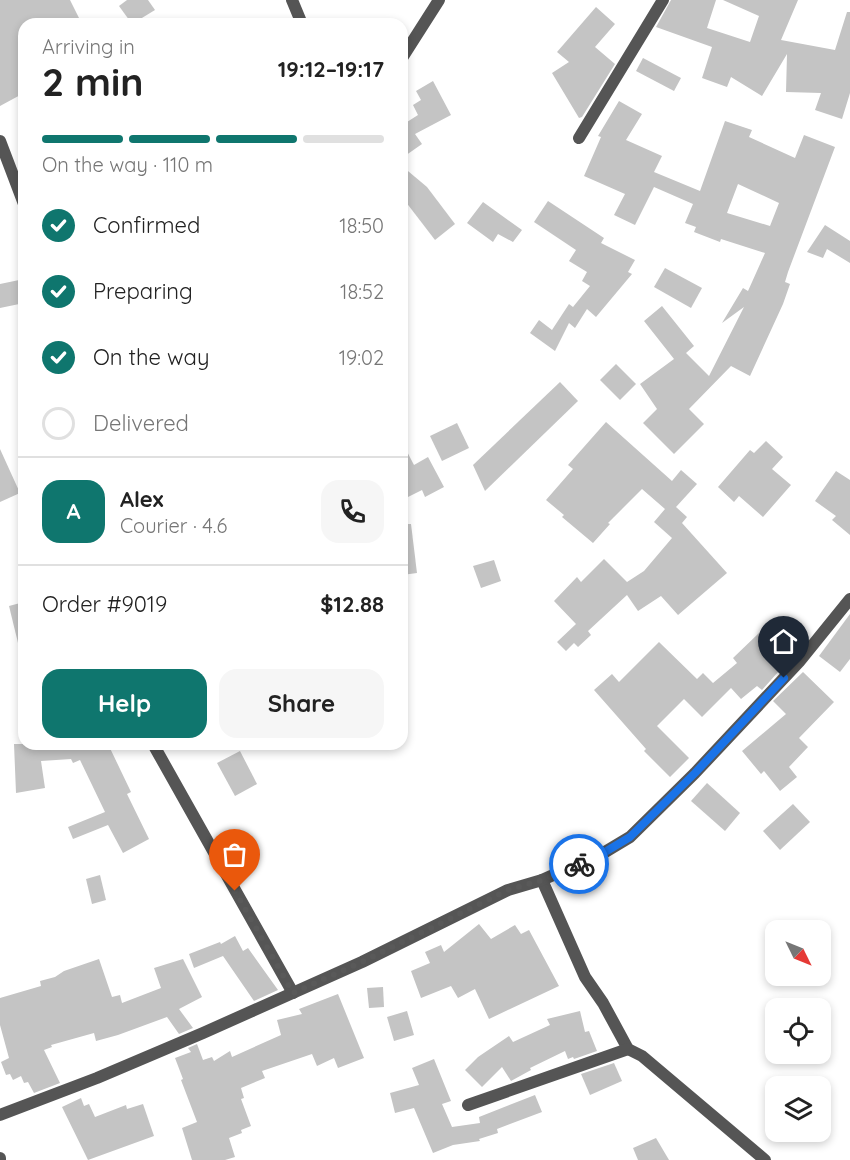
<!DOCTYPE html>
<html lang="en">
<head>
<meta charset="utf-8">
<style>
  :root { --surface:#fff; --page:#f6f6f6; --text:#222; --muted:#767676; --line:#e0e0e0; --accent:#0f766e }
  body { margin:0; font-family:Quicksand,sans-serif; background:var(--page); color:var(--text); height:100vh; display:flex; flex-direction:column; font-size:22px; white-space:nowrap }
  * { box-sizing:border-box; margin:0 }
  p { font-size:20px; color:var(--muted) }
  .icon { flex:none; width:33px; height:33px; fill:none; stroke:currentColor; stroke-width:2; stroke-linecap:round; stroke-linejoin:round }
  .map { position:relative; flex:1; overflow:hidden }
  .details { position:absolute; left:18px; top:18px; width:390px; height:732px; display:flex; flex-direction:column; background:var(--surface); border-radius:18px; box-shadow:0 3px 9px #0003 }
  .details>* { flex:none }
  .needle { width:39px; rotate:133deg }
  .fabs { position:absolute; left:765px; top:920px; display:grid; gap:12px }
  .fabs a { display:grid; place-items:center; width:66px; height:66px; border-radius:12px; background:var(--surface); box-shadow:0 3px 9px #0003; font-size:30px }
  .pin { position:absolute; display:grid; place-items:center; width:51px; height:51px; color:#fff; margin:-62px -26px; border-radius:50% 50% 50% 0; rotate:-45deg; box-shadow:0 0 6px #0007 }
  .pin .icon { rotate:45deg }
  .courier { position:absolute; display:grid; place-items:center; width:60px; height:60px; margin:-30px; border:4px solid #1a73e8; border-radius:50%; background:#fff; color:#222; box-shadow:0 2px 8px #0007 }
  .overview em { font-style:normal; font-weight:700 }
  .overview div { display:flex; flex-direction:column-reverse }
  .overview { display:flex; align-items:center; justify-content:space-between; height:102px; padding:0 24px }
  h1 { font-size:39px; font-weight:700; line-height:45px }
  .bar { display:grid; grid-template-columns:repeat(4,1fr); gap:9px 6px; align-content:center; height:72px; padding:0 24px }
  .bar i { height:8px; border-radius:4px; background:var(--line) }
  .bar .active { background:var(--accent) }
  .bar p { grid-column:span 4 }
  .line { display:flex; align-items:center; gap:15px; padding:0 24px; border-top:2px solid var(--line) }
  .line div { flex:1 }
  .round { display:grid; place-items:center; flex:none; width:63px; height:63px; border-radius:18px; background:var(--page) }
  ol { padding:0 24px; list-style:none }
  li { display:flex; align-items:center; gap:18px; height:66px }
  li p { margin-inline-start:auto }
  li .icon { padding:6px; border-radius:50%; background:var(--accent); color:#fff; stroke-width:4 }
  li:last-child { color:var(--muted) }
  li i { width:33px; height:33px; border:3px solid var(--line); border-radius:50% }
  .button { display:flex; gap:12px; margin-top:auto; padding:12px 24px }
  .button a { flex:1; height:69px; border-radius:18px; background:var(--accent); color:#fff; font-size:24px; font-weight:700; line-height:69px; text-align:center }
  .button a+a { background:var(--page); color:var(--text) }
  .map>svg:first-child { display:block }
  .building { fill:#c4c4c4; fill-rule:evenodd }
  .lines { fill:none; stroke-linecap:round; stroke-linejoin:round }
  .street { stroke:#555; stroke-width:12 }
  .done { stroke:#595959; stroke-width:6; stroke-dasharray:0 10.8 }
  .route { stroke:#1a73e8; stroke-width:8 }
</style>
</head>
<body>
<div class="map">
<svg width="850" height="1160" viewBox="0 0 850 1160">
  <rect width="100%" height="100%" fill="#fff"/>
  <g class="building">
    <path d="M0,0H70L82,24H24V93L0,106Z"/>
    <path d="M127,0H148L155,10L132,24L119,6Z"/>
    <path d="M671,0H716L707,28L750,42L759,16L723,0H798L781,40L835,50L847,12H850V93L842,119L815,110L821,93L786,92L787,54L762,96L731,77L727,87L702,78L712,47L656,27Z"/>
    <path d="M596,7L615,24L595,47L615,64L582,117L579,118L552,73L569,62L557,52Z"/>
    <path d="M643,58L681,78L674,91L636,71Z"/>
    <path d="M433,81L451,115L415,134L422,144L402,158V115L407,122L418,115L413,105L421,100L416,91Z"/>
    <path d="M619,101L642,114L626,140L662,156L654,172L700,191L725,121L752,130L749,137L795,158L804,135L835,147L788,272L785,282L790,284L783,304L750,376L731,366L689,409L704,424L674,454L643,423L657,409L640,384L674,359L644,321L662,306L694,346L686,353L709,376L744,307L722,323L743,288L748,291L765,253L721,239L720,242L694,232L696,227L685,223L693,204L654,187L635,225L614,215L625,194L584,176L601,137L598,136ZM738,184L779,203L770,226L727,213Z"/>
    <path d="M402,166L427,187L455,224L435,240L402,197Z"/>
    <path d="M548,201L604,238L601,243L635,260L628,272L632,274L596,317L587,309L575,328L569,323L555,351L530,333L539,320L552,330L569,304L573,307L590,286L582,281L587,272L569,261L576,250L534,222Z"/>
    <path d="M483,202L522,230L513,242L498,234L493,242L467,223Z"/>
    <path d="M825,225L850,241V263L827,249L823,258L807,252Z"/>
    <path d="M665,268L702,288L691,308L654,287Z"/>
    <path d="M24,279V303L0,308V284Z"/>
    <path d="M616,364L636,384L620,400L600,380Z"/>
    <path d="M560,382L578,401L485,491L473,465Z"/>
    <path d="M606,422L672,481L681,470L697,484L676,507L687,517L682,523L727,573L678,615L661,596L638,611L627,595L588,631L591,635L578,647L574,643L566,651L557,642L576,624L554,601L577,577L581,582L604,559L627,582L644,571L672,538L654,522L665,509L642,489L608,523L610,524L593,543L562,517L564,515L546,500L573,469L568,465Z"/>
    <path d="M457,423L469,448L442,461L430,436Z"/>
    <path d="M766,441L783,457L772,469L791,485L763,517L739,496L734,502L718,487L750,450L754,453Z"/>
    <path d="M402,442L414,465L428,457L444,487L425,497L422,490L402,500Z"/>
    <path d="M0,449L20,493L0,502Z"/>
    <path d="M836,471L850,480V535L832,520L836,516L815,501Z"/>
    <path d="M402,524H411L417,573L402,575Z"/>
    <path d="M494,560L501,581L481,588L473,566Z"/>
    <path d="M24,602V646L19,647L9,606Z"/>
    <path d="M850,614V659L840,672L819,656Z"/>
    <path d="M759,633L776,650L769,658L779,671L762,690L757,686L741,699L731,688L702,717L684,699L657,726L689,758L670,777L644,751L646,749L594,690L612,674L619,682L659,642L697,679L703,673L713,683L737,663L733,658Z"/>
    <path d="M803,672L834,702L799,738L808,747L789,767L797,777L780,791L764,771L761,774L742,751L786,714L773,701Z"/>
    <path d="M14,744H108L131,792L127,794L149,839L123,853L108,825L73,839L68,827L105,812L80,760L73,763L71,759L41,761L45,788L16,793Z"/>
    <path d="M240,751L257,784L235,796L217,763Z"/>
    <path d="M707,783L740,813L725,831L691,801Z"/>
    <path d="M793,804L810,822L780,850L763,831Z"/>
    <path d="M100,875L106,900L92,904L86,879Z"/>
    <path d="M479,924L491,939L515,925L521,934L529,930L559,986L489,1019L475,989L458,998L451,986L421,998L411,971L430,963L425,952L441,945L444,952Z"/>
    <path d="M235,936L243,951L248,948L278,990L254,1001L223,956L194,968L189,954L220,942L221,944Z"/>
    <path d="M99,959L112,997L120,995L122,1003L161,988L154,968L183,959L202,997L179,1009L193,1028L179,1034L167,1017L118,1035L96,1041L94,1033L51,1045L52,1047L44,1050L60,1083L34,1093L28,1082L24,1083L21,1076L13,1080L10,1074L6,1075L1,1062L9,1058L0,1025V998L41,986L40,981L55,977L64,971Z"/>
    <path d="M383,987L384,1007L369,1008L367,988Z"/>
    <path d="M338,994L364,1058L338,1068L334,1058L317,1066L312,1054L262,1071L265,1078L241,1088L244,1098L241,1099L251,1126L241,1130L242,1133L229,1138L235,1157L225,1160H192L182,1128L197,1122L181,1080L183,1079L175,1058L191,1052L188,1048L197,1044L203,1060L212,1057L214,1061L230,1051L232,1057L281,1035L277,1020L302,1014L299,1009Z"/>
    <path d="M407,1011L414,1035L394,1041L387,1017Z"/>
    <path d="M580,1011L585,1032L589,1031L597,1051L574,1059L573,1057L568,1059L565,1051L530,1068L531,1070L511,1081L502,1067L482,1087L465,1070L478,1057L509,1036L513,1042L550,1025L547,1019Z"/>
    <path d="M434,1059L451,1101L442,1104L452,1127L480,1123L479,1117L535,1095L542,1112L497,1129L498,1133L479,1139L480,1141L453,1145L433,1153L414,1108L395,1113L390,1093L419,1085L412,1068Z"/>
    <path d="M614,1063L622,1081L590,1095L581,1074Z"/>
    <path d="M81,1098L84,1106L89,1104L95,1117L126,1105L127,1109L143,1104L154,1136L88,1160L62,1107Z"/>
    <path d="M656,1138L669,1160H638L633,1148Z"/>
  </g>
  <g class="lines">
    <g class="street">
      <path d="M292,0L302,24"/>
      <path d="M402,58L439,0"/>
      <path d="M579,138L663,0"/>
      <path d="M0,141L24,204"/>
      <path d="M153,744L293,993"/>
      <path d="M542,880L585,977L603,1003L628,1049L642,1056L765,1160"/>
      <path d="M468,1105L628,1049"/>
      <path d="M0,1115L97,1078L203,1033L362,962L508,890L542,880L605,852L630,837L695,773L799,662L850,599"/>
      <path d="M0,1158V1160"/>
    </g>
  </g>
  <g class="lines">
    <path class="done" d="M235,891L293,993L362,962L508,890L542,880L579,864"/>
    <path class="route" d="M579,864L605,852L630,837L695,773L784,678"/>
  </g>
</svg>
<div class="fabs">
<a><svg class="needle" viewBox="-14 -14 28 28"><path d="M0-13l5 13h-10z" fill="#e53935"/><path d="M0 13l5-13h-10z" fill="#767676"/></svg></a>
<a><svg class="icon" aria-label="locate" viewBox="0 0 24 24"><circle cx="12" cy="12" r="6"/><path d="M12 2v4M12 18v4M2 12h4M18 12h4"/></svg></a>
<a><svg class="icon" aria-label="layers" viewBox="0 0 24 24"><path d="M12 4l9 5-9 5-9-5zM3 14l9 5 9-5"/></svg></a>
</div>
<div class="pin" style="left:235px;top:891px;background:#ea580c"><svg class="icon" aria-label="bag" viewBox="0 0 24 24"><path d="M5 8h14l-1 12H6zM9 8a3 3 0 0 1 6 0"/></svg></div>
<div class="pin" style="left:784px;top:678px;background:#1f2937"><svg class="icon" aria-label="home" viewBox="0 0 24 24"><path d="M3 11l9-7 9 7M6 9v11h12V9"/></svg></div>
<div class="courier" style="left:579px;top:864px"><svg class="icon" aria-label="bike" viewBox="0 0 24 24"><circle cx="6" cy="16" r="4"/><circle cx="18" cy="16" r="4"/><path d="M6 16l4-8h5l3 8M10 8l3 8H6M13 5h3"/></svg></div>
<section class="details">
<div class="overview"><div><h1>2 min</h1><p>Arriving in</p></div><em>19:12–19:17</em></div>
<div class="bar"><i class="active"></i><i class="active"></i><i class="active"></i><i></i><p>On the way · 110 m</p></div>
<ol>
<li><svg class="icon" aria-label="check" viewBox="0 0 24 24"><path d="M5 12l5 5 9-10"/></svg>Confirmed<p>18:50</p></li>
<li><svg class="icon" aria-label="check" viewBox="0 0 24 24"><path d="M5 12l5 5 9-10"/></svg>Preparing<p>18:52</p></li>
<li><svg class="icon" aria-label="check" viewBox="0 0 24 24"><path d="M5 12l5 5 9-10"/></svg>On the way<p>19:02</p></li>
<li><i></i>Delivered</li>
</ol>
<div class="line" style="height:108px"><b class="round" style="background:var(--accent);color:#fff">A</b><div><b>Alex</b><p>Courier · 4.6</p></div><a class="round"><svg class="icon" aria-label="phone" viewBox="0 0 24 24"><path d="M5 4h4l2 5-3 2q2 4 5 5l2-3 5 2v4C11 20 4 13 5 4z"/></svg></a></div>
<div class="line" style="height:78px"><div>Order #9019</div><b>$12.88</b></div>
<div class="button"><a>Help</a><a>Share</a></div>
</section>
</div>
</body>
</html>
